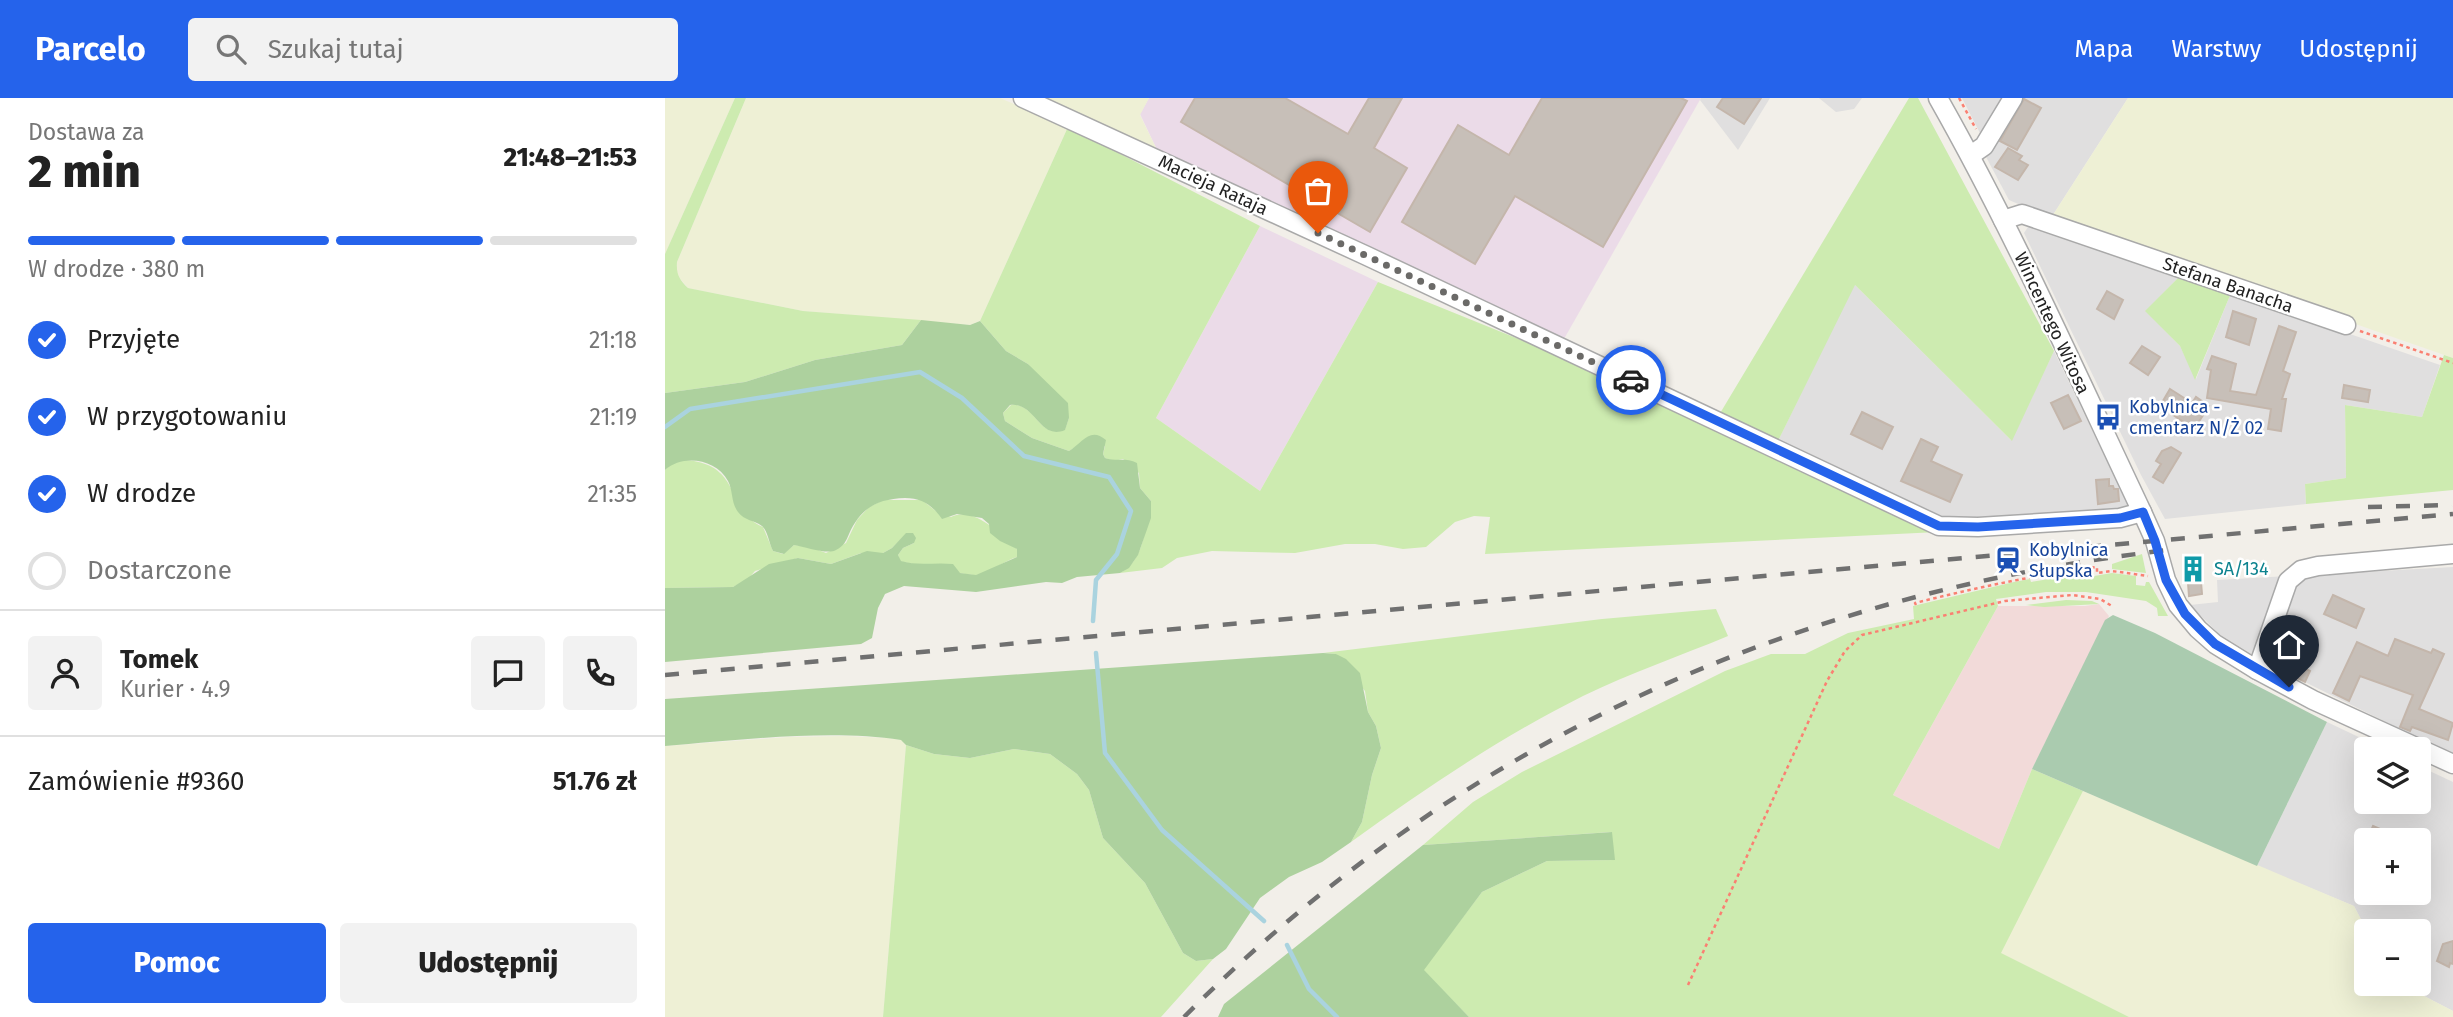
<!DOCTYPE html>
<html lang="pl">
<head>
<meta charset="utf-8">
<style>
  :root { --surface:#fff; --page:#f2f2f2; --text:#222; --muted:#767676; --line:#e0e0e0; --accent:#2563eb }
  body { margin:0; font-family:"Fira Sans",sans-serif; background:var(--page); color:var(--text); height:100vh; display:flex; flex-direction:column; font-size:26px; white-space:nowrap }
  * { box-sizing:border-box; margin:0 }
  p { font-size:23px; color:var(--muted) }
  .icon { flex:none; width:38px; height:38px; fill:none; stroke:currentColor; stroke-width:2; stroke-linecap:round; stroke-linejoin:round }
  .map { position:relative; flex:1; overflow:hidden }
  .drawer { display:flex; flex-direction:column; background:var(--surface); width:665px }
  .drawer>* { flex:none }
  .buttons { position:absolute; left:1689px; top:639px; display:grid; gap:14px }
  .buttons a { display:grid; place-items:center; width:77px; height:77px; border-radius:7px; background:var(--surface); box-shadow:0 7px 28px #0002; font-size:35px }
  .pin { position:absolute; display:grid; place-items:center; width:60px; height:60px; color:#fff; margin:-72px -30px; border-radius:50% 50% 50% 0; rotate:-45deg; box-shadow:0 0 7px #0007 }
  .pin .icon { rotate:45deg }
  .courier { position:absolute; display:grid; place-items:center; width:70px; height:70px; margin:-35px; border:5px solid #2563eb; border-radius:50%; background:#fff; color:#222; box-shadow:0 2px 9px #0007 }
  .head em { font-style:normal; font-weight:800 }
  .head div { display:flex; flex-direction:column-reverse }
  .head { display:flex; align-items:center; justify-content:space-between; height:119px; padding:0 28px }
  h1 { font-size:46px; font-weight:800; line-height:52px }
  .bar { display:grid; grid-template-columns:repeat(4,1fr); gap:10px 7px; align-content:center; height:84px; padding:0 28px }
  .bar i { height:9px; border-radius:5px; background:var(--line) }
  .bar .selected { background:var(--accent) }
  .bar p { grid-column:span 4 }
  .line { display:flex; align-items:center; gap:18px; padding:0 28px; border-top:2px solid var(--line) }
  .line div { flex:1 }
  .round { display:grid; place-items:center; flex:none; width:74px; height:74px; border-radius:7px; background:var(--page) }
  ol { padding:0 28px; list-style:none }
  li { display:flex; align-items:center; gap:21px; height:77px }
  li p { margin-inline-start:auto }
  li .icon { padding:7px; border-radius:50%; background:var(--accent); color:#fff; stroke-width:4 }
  li:last-child { color:var(--muted) }
  li i { width:38px; height:38px; border:4px solid var(--line); border-radius:50% }
  .primary-button { display:flex; gap:14px; margin-top:auto; padding:14px 28px }
  .primary-button a { flex:1; height:80px; border-radius:7px; background:var(--accent); color:#fff; font-size:28px; font-weight:800; line-height:80px; text-align:center }
  .primary-button a+a { background:var(--page); color:var(--text) }
  header { display:flex; align-items:center; gap:42px; box-sizing:border-box; height:98px; padding:0 35px; background:var(--accent); color:#fff }
  header strong { font-size:33px }
  nav { display:flex; gap:38px; margin-inline-start:auto; font-size:24px }
  .search { width:490px; height:63px; background:var(--page); display:flex; align-items:center; gap:18px; box-sizing:border-box; padding:0 24px; border-radius:7px; color:var(--muted); font-size:26px }
  main { display:flex; flex:1; min-height:0 }
  .map>svg:first-child { display:block }
  .residential { fill:#e0dfdf; fill-rule:evenodd }
  .commercial { fill:#f2dad9 }
  .industrial { fill:#ebdbe8 }
  .farmland { fill:#eef0d5 }
  .grass { fill:#cdebb0 }
  .forest { fill:#add19e }
  .cemetery { fill:#aacbaf }
  .lines { fill:none; stroke-linecap:round; stroke-linejoin:round }
  .stream { stroke:#aad3df; stroke-width:4.5 }
  .building { fill:#c7bfb8; stroke:#c4b6ab; stroke-width:2 }
  .minor-casing { stroke:#a9a9a9; stroke-width:21 }
  .path { stroke:#fa8072; stroke-width:2.5; stroke-dasharray:3.5 3.5; stroke-linecap:butt }
  .minor { stroke:#fff; stroke-width:18 }
  .rail { stroke:#707070; stroke-width:4.5; stroke-dasharray:14 14; stroke-linecap:butt }
  .done { stroke:#6b6a68; stroke-width:7; stroke-dasharray:0 12.6 }
  .route { stroke:#2563eb; stroke-width:9 }
  .labels { text-anchor:middle; stroke-width:5; stroke-linejoin:round; paint-order:stroke }
  .street-label { font-size:18px; fill:#222; stroke:#fff }
  .transit-label { font-size:18px; fill:#164399; stroke:#fff; text-anchor:start }
  .culture-label { font-size:18px; fill:#0d838f; stroke:#fff; text-anchor:start }
</style>
</head>
<body>
<header>
<strong>Parcelo</strong>
<div class="search"><svg class="icon" aria-label="search" viewBox="0 0 24 24"><circle cx="10" cy="10" r="6"/><path d="M15 15l6 6"/></svg>Szukaj tutaj</div>
<nav><a>Mapa</a><a>Warstwy</a><a>Udostępnij</a></nav>
</header>
<main>
<section class="drawer">
<div class="head"><div><h1>2 min</h1><p>Dostawa za</p></div><em>21:48–21:53</em></div>
<div class="bar"><i class="selected"></i><i class="selected"></i><i class="selected"></i><i></i><p>W drodze · 380 m</p></div>
<ol>
<li><svg class="icon" aria-label="check" viewBox="0 0 24 24"><path d="M5 12l5 5 9-10"/></svg>Przyjęte<p>21:18</p></li>
<li><svg class="icon" aria-label="check" viewBox="0 0 24 24"><path d="M5 12l5 5 9-10"/></svg>W przygotowaniu<p>21:19</p></li>
<li><svg class="icon" aria-label="check" viewBox="0 0 24 24"><path d="M5 12l5 5 9-10"/></svg>W drodze<p>21:35</p></li>
<li><i></i>Dostarczone</li>
</ol>
<div class="line" style="height:126px"><a class="round"><svg class="icon" aria-label="person" viewBox="0 0 24 24"><circle cx="12" cy="8" r="4"/><path d="M4 21q1-7 8-7t8 7"/></svg></a><div><b>Tomek</b><p>Kurier · 4.9</p></div><a class="round"><svg class="icon" aria-label="chat" viewBox="0 0 24 24"><path d="M4 5h16v11H9l-5 4z"/></svg></a><a class="round"><svg class="icon" aria-label="phone" viewBox="0 0 24 24"><path d="M5 4h4l2 5-3 2q2 4 5 5l2-3 5 2v4C11 20 4 13 5 4z"/></svg></a></div>
<div class="line" style="height:91px"><div>Zamówienie #9360</div><b>51.76 zł</b></div>
<div class="primary-button"><a>Pomoc</a><a>Udostępnij</a></div>
</section>
<div class="map">
<svg width="1788" height="919" viewBox="0 0 1788 919">
  <rect width="100%" height="100%" fill="#f2efe9"/>
  <g class="residential">
    <path d="M1036,0H1105L1073,52L1035,2Z"/>
    <path d="M1154,0H1197L1189,11L1171,14Z"/>
    <path d="M1297,0H1339L1317,39Z"/>
    <path d="M1352,0H1463L1386,120L1344,102L1320,57Z"/>
    <path d="M1365,126L1515,178L1481,213L1515,248L1531,281L1566,195L1775,267L1757,319L1680,307L1681,380L1640,386L1641,406L1500,421L1476,377L1359,135Z"/>
    <path d="M1189,186L1346,342L1389,253L1464,409L1462,413L1282,422L1112,345Z"/>
    <path d="M1788,469V657L1603,566L1554,536L1525,507L1553,504L1552,482Z"/>
    <path d="M1662,624L1719,651H1701V704H1754V668L1788,684V913L1736,886H1754V833H1702L1689,808L1592,768ZM1701,742H1754V794H1701Z"/>
  </g>
  <path class="commercial" d="M1434,506L1444,518L1367,671L1334,751L1228,697L1333,508H1420Z"/>
  <g class="industrial">
    <path d="M484,0H1036L899,241L494,56L475,16Z"/>
    <path d="M595,128L713,184L595,393L491,320Z"/>
  </g>
  <g class="farmland">
    <path d="M0,0H70L0,156Z"/>
    <path d="M81,0H335L403,29L315,223L305,227L138,213L23,190L11,176L12,164Z"/>
    <path d="M368,0H484L475,17L494,56Z"/>
    <path d="M1463,0H1788V260L1386,120Z"/>
    <path d="M181,638L222,640L237,642L241,647L218,919H0V648L124,639Z"/>
    <path d="M1418,693L1689,808L1702,833L1701,886H1736L1788,913V919H1464L1335,855Z"/>
  </g>
  <g class="grass">
    <path d="M70,0H81L12,164C11,177 15,182 23,190L138,213L256,222L237,247L150,262L80,284L0,295V156Z"/>
    <path d="M1244,0H1253L1389,253L1347,343L1190,187L1112,345L1054,317Z"/>
    <path d="M403,29L595,128L491,320L595,393L713,184L915,266L1273,434L820,456L825,419L809,418L790,424L761,449L738,451L710,446H680L630,455L547,453L512,460L497,470L455,475C480,462 480,428 486,403L475,390L474,375L458,361L449,363L440,360L438,356L440,348H412L404,353L367,340L340,323L338,315L346,307C371,304 374,343 400,331L404,320L363,266L341,253L315,223Z"/>
    <path d="M1515,178L1566,195L1530,282L1515,248L1480,213Z"/>
    <path d="M1779,257L1788,260V392L1641,406L1640,386L1681,380L1680,307L1757,319Z"/>
    <path d="M17,362C79,364 59,413 98,429L108,453L118,456L129,447L146,449L161,455L181,445L192,422L204,409L218,402H257L272,414L286,419C309,407 336,437 352,451V459C339,463 324,475 312,477C304,478 245,466 235,463L233,457L238,450L249,445L242,435L227,450L218,455H196L166,466L133,460L90,473L83,481L68,489L0,490V372L6,366Z"/>
    <path d="M1477,456L1481,475L1447,471V466Z"/>
    <path d="M1428,474L1429,478L1447,475L1471,478V487L1480,488L1481,484H1484L1503,518H1493L1492,510L1481,503L1421,494H1381L1331,501L1333,508L1228,697L1334,751L1367,671L1418,693L1336,855L1464,919H804L758,872L817,794L882,763L949,762L946,734L758,747L808,704L857,674L1060,573L1106,556H1140L1183,535L1249,521L1248,508L1349,484L1365,481L1366,484Z"/>
    <path d="M1401,502L1427,503L1434,506L1379,509L1361,507Z"/>
    <path d="M1051,511L1063,538C1015,558 965,575 918,598C836,639 761,690 686,744L697,724L707,677L716,650L711,628L703,614L700,593L671,556L658,555L937,521Z"/>
    <path d="M241,647L269,656L305,660L349,651L385,656L412,676L424,692L438,740L480,785L518,855L531,863L548,861L496,919H218Z"/>
  </g>
  <g class="forest">
    <path d="M256,222L305,227L315,223L341,253L363,266L403,305L404,320L400,332C374,343 371,304 345,307L338,315L340,323L367,340L404,353C417,345 425,328 441,342L438,356L440,360C452,364 461,359 472,365L475,390L486,403V420L473,457L464,470L455,475L412,479L397,485L381,484L311,494L239,488L220,496L213,510L207,540L196,546L0,564V490L68,489L104,466L133,460L166,466L202,453L218,455L227,450L241,435H248L251,440L249,445L238,450L233,457L236,463C252,468 271,464 288,466L295,475L311,477L352,459V451L335,443L325,435L324,426L317,420L292,416L277,421C267,407 257,400 240,400C213,401 196,409 184,436C181,443 179,448 171,452C163,457 141,449 129,447L119,456L108,453C104,446 103,433 97,428C89,422 80,423 73,414C66,405 68,392 63,383C51,361 18,356 0,372V295L80,284L150,262L237,247Z"/>
    <path d="M658,555L671,556L681,561L695,575L703,614L711,628L716,650L707,677L697,724L686,744L657,764L624,779L595,800L561,851L548,861L531,863L518,855L480,785L438,740L424,692L412,676L385,656L349,651L305,660L269,656L241,647L236,642C165,631 73,642 0,648V601Z"/>
    <path d="M947,734L950,762L882,763L817,794L759,872L804,919H553L559,906L758,747Z"/>
  </g>
  <path class="cemetery" d="M1448,517L1490,535L1662,624L1592,768L1367,671L1440,522Z"/>
  <g class="lines">
    <g class="stream">
      <path d="M0,329L25,311L255,274L297,300L359,358L444,379L466,413L452,456L431,482L428,523"/>
      <path d="M431,555L440,655L497,732L599,823"/>
      <path d="M622,847L644,891L672,919"/>
    </g>
  </g>
  <g class="building">
    <path d="M530,0H620L683,36L704,0H737L709,50L742,70L705,134L516,24Z"/>
    <path d="M877,0H1016L1022,3L938,149L850,98L810,166L737,124L793,27L844,57Z"/>
    <path d="M1058,0H1096L1079,26L1052,9Z"/>
    <path d="M1359,1L1376,10L1352,52L1335,43Z"/>
    <path d="M1343,50L1357,58L1354,62L1363,67L1353,82L1330,69Z"/>
    <path d="M1442,193L1458,202L1449,221L1432,211Z"/>
    <path d="M1568,213L1591,221L1584,247L1561,239Z"/>
    <path d="M1614,228L1631,234L1618,273L1625,276L1617,301H1621L1616,333L1603,331L1606,311L1542,300L1546,272L1542,271L1547,258L1571,266L1565,293L1591,297Z"/>
    <path d="M1477,248L1495,259L1483,277L1465,265Z"/>
    <path d="M1679,287L1705,292L1703,304L1677,300Z"/>
    <path d="M1505,291L1527,305L1531,299L1544,308L1529,331L1495,308Z"/>
    <path d="M1403,297L1416,323L1399,331L1386,305Z"/>
    <path d="M1197,314L1228,329L1217,351L1186,336Z"/>
    <path d="M1256,341L1273,349L1266,363L1297,377L1285,404L1236,383Z"/>
    <path d="M1506,349L1516,355L1498,385L1488,379L1496,366L1491,363L1497,353Z"/>
    <path d="M1444,381V388H1448L1449,391H1453L1454,403L1433,406L1431,382Z"/>
    <path d="M1536,484L1537,496L1524,498L1523,485Z"/>
    <path d="M1668,497L1699,511L1691,530L1659,516Z"/>
    <path d="M1624,522L1639,526L1633,549L1622,546L1623,543L1618,542Z"/>
    <path d="M1730,541L1766,555L1768,551L1779,556L1754,611L1788,625L1783,642L1747,629L1745,633L1735,629L1748,597L1695,578L1684,603L1668,595L1692,544L1723,558Z"/>
    <path d="M1629,565L1645,573L1640,584L1624,576Z"/>
    <path d="M1708,728L1720,733L1716,742H1702Z"/>
    <path d="M1788,843V866L1785,865L1784,869L1772,863L1778,846Z"/>
  </g>
  <g class="lines">
    <g class="minor-casing">
      <g id="minor">
        <path d="M358,0L702,158L1274,428L1313,429L1455,420L1477,414"/>
        <path d="M1273,0C1349,134 1411,275 1477,414L1490,443L1501,482L1513,507L1533,531L1550,546L1592,572L1648,602L1788,666"/>
        <path d="M1306,57L1319,48L1348,0"/>
        <path d="M1338,122L1357,116L1681,227"/>
        <path d="M1592,572L1623,483L1636,472L1653,468L1788,456"/>
      </g>
    </g>
    <g class="path">
      <path d="M1294,0L1311,31"/>
      <path d="M1695,233L1788,265"/>
      <path d="M1251,507L1250,505C1310,490 1370,477 1432,469V475L1447,473L1483,478"/>
      <path d="M1023,887L1162,583L1180,553L1197,537L1340,503L1407,497L1435,501L1447,508"/>
    </g>
    <use href="#minor" class="minor"/>
    <g class="rail">
      <path d="M1703,409L1787,407"/>
      <path d="M0,577L1788,416"/>
      <path d="M519,919C793,644 1128,494 1512,451"/>
    </g>
  </g>
  <g class="lines">
    <path class="done" d="M653,135L966,282"/>
    <path class="route" d="M966,282L1274,428L1313,429L1455,420L1478,414L1490,443L1501,482L1520,516L1550,546L1624,589"/>
  </g>
  <defs>
    <g id="bus-bare" transform="scale(2.1)"><path d="M-5-6H5V4H4V6H2V4H-2V6H-4V4H-5ZM-3.5-4V0h7V-4ZM-3.5 1.2v1.5H-2V1.2ZM2 1.2v1.5H3.5V1.2Z" fill="#1a4fb4" stroke="#fff" stroke-width="2.5" paint-order="stroke"/></g>
    <g id="station-bare" transform="scale(2.1)"><path d="M-3-6H3Q5-6 5-4V2Q5 4 3 4L4.5 6H3L1.5 4h-3L-3 6H-4.5L-3 4Q-5 4-5 2V-4Q-5-6-3-6ZM-3.5-4v3h7v-3ZM-3.5 1v1.5H-2V1ZM2 1v1.5H3.5V1Z" fill="#1a4fb4" stroke="#fff" stroke-width="2.5" paint-order="stroke"/></g>
    <g id="building-bare" transform="scale(2.1)"><path d="M-4-6H4V6H1V3H-1V6H-4ZM-2.5-4.3h1.7v1.8h-1.7ZM.8-4.3h1.7v1.8H.8ZM-2.5-1h1.7V.8h-1.7ZM.8-1h1.7V.8H.8Z" fill="#0f9aa8" stroke="#fff" stroke-width="2.5" paint-order="stroke"/></g>
  </defs>
  <g fill-rule="evenodd">
    <use href="#bus-bare" x="1443" y="319"/>
    <use href="#station-bare" x="1343" y="462"/>
    <use href="#building-bare" x="1528" y="471"/>
  </g>
  <g class="labels">
    <g class="street-label">
      <text transform="translate(548 87) rotate(25)" y="6">Macieja Rataja</text>
      <text transform="translate(1563 187) rotate(19)" y="6">Stefana Banacha</text>
      <text transform="translate(1387 225) rotate(65)" y="6">Wincentego Witosa</text>
    </g>
    <g class="transit-label">
      <text x="1464" y="315">Kobylnica -<tspan x="1464" dy="21">cmentarz N/Ż 02</tspan></text>
      <text x="1364" y="458">Kobylnica<tspan x="1364" dy="21">Słupska</tspan></text>
    </g>
    <g class="culture-label">
      <text x="1549" y="477">SA/134</text>
    </g>
  </g>
</svg>
<div class="buttons">
<a><svg class="icon" aria-label="layers" viewBox="0 0 24 24"><path d="M12 4l9 5-9 5-9-5zM3 14l9 5 9-5"/></svg></a>
<a>+</a>
<a>−</a>
</div>
<div class="pin" style="left:653px;top:135px;background:#ea580c"><svg class="icon" aria-label="bag" viewBox="0 0 24 24"><path d="M5 8h14l-1 12H6zM9 8a3 3 0 0 1 6 0"/></svg></div>
<div class="pin" style="left:1624px;top:589px;background:#1f2937"><svg class="icon" aria-label="home" viewBox="0 0 24 24"><path d="M3 11l9-7 9 7M6 9v11h12V9"/></svg></div>
<div class="courier" style="left:966px;top:282px"><svg class="icon" aria-label="car" viewBox="0 0 24 24"><path d="M5 17H2v-5l4-1 3-4h7l3 4 3 1v5h-3M9 17h6M6 11h13"/><circle cx="7" cy="17" r="2"/><circle cx="17" cy="17" r="2"/></svg></div>
</div>
</main>
</body>
</html>
